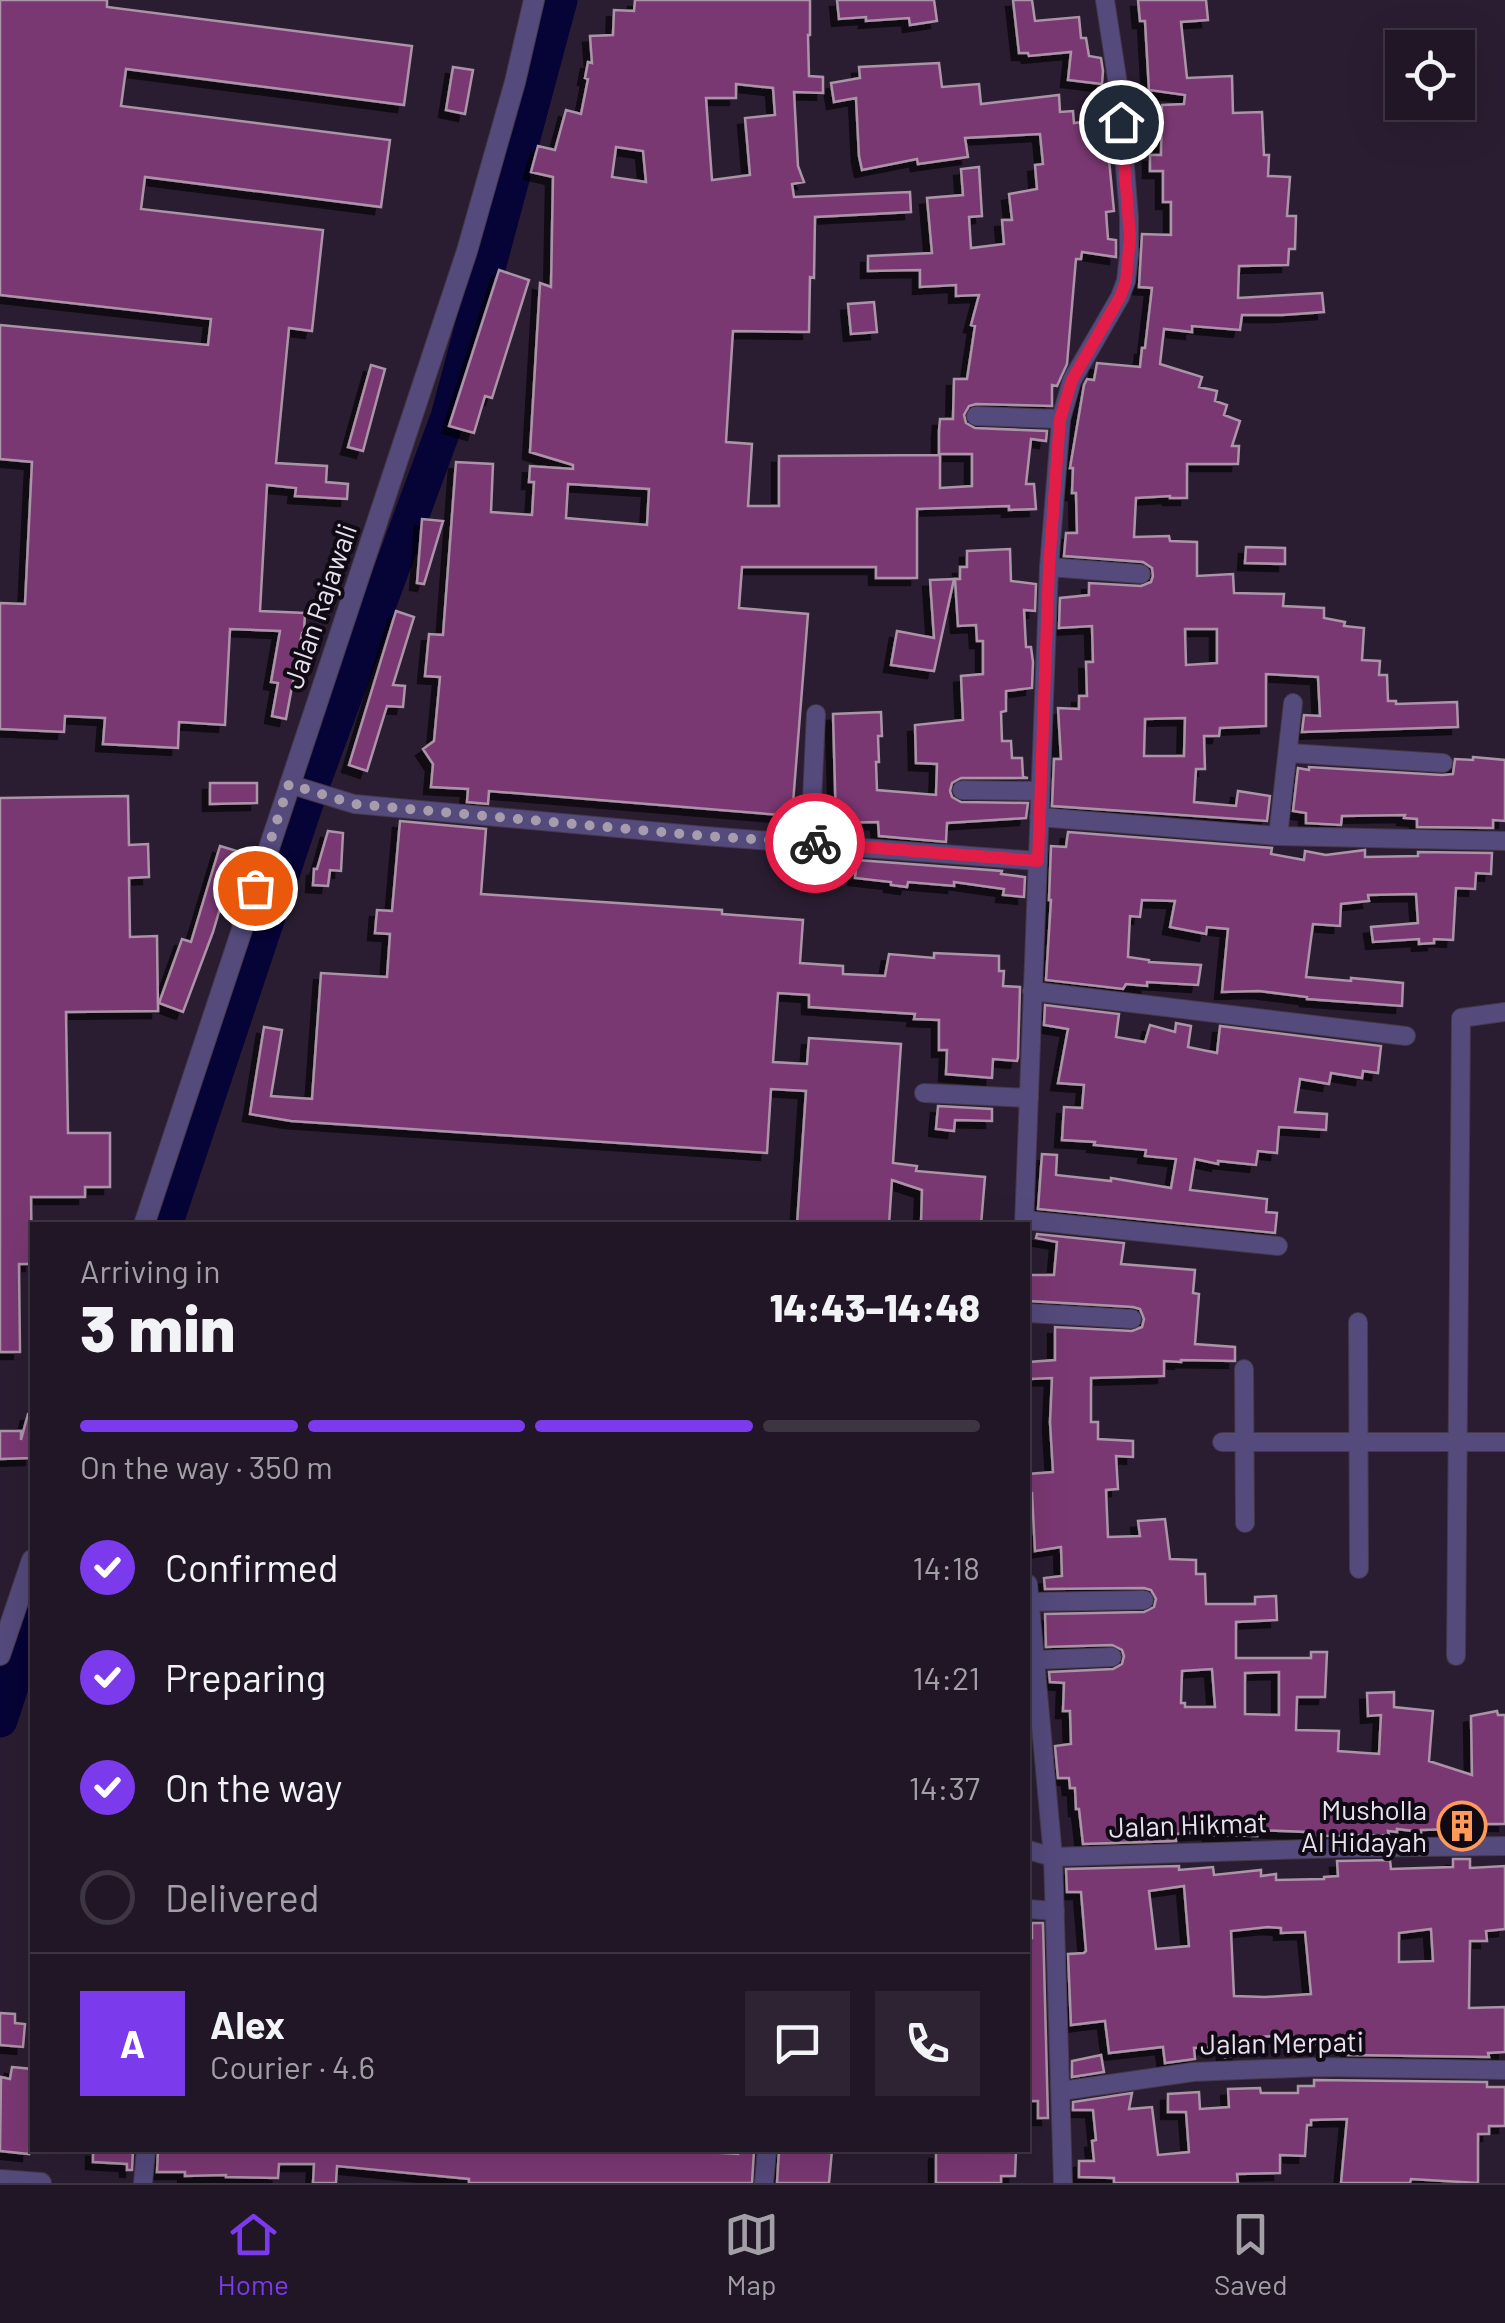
<!DOCTYPE html>
<html lang="en">
<head>
<meta charset="utf-8">
<style>
  :root { --surface:#201625; --page:#2d2332; --text:#f1f3f6; --muted:#a29fa7; --line:#3d3542; --accent:#7c3aed }
  body { margin:0; font-family:Barlow,sans-serif; background:var(--page); color:var(--text); height:100vh; display:flex; flex-direction:column; font-size:38px; white-space:nowrap }
  * { box-sizing:border-box; margin:0 }
  p { font-size:32px; color:var(--muted) }
  .icon { flex:none; width:55px; height:55px; fill:none; stroke:currentColor; stroke-width:2; stroke-linecap:round; stroke-linejoin:round }
  .map { position:relative; flex:1; overflow:hidden }
  .panel { position:absolute; left:30px; top:1222px; width:1000px; height:930px; display:flex; flex-direction:column; background:var(--surface); border-radius:0px; box-shadow:0 10px 40px #0002,0 0 0 2px var(--line) }
  .panel>* { flex:none }
  .fabs { position:absolute; left:1385px; top:30px; display:grid; gap:20px }
  .fabs a { display:grid; place-items:center; width:90px; height:90px; border-radius:0px; background:var(--surface); box-shadow:0 10px 40px #0002,0 0 0 2px var(--line); font-size:50px }
  .pin { position:absolute; display:grid; place-items:center; width:85px; height:85px; color:#fff; margin:-42px; border:5px solid #fff; border-radius:50%; box-shadow:0 2px 10px #0007 }
  .courier { position:absolute; display:grid; place-items:center; width:100px; height:100px; margin:-50px; border:8px solid #e11d48; border-radius:50%; background:#fff; color:#222; box-shadow:0 2px 12px #0007 }
  .summary em { font-style:normal; font-weight:800 }
  .summary div { display:flex; flex-direction:column-reverse }
  .summary { display:flex; align-items:center; justify-content:space-between; height:170px; padding:0 50px }
  h1 { font-size:65px; font-weight:800; line-height:75px }
  .bar { display:grid; grid-template-columns:repeat(4,1fr); gap:15px 10px; align-content:center; height:120px; padding:0 50px }
  .bar i { height:12px; border-radius:8px; background:var(--line) }
  .bar .selected { background:var(--accent) }
  .bar p { grid-column:span 4 }
  .line { display:flex; align-items:center; gap:25px; padding:0 50px; border-top:2px solid var(--line) }
  .line div { flex:1 }
  .round { display:grid; place-items:center; flex:none; width:105px; height:105px; border-radius:0px; background:var(--page) }
  ol { padding:0 50px; list-style:none }
  li { display:flex; align-items:center; gap:30px; height:110px }
  li p { margin-inline-start:auto }
  li .icon { padding:10px; border-radius:50%; background:var(--accent); color:#fff; stroke-width:4 }
  li:last-child { color:var(--muted) }
  li i { width:55px; height:55px; border:5px solid var(--line); border-radius:50% }
  .tabs { display:flex; justify-content:space-around; align-items:center; height:140px; border-top:2px solid var(--line); background:var(--surface); font-size:28px; color:var(--muted) }
  .tabs a { display:grid; justify-items:center; gap:5px }
  .tabs .selected { color:var(--accent) }
  .map>svg:first-child { display:block }
  .lines { fill:none; stroke-linecap:round; stroke-linejoin:round }
  .river { stroke:#060336; stroke-width:35 }
  .building { fill:#7a3872; stroke:#ac94a8; stroke-width:2.5; fill-rule:evenodd; filter:url(#shadow) }
  .minor-casing { stroke:#45384b; stroke-width:20 }
  .tertiary-casing { stroke:#45384b; stroke-width:22 }
  .minor { stroke:#544a7c; stroke-width:18 }
  .tertiary { stroke:#544a7c; stroke-width:20 }
  .done { stroke:#a69cac; stroke-width:10; stroke-dasharray:0 18 }
  .route { stroke:#e11d48; stroke-width:12 }
  .labels { text-anchor:middle; stroke-width:8; stroke-linejoin:round; paint-order:stroke }
  .street-label { font-size:28px; fill:#e9e1ee; stroke:#0f0a13 }
  .poi-label { font-size:28px; fill:#e9e1ee; stroke:#0f0a13; text-anchor:end }
</style>
</head>
<body>
<div class="map">
<svg width="1505" height="2183" viewBox="0 0 1505 2183">
  <defs>
    <filter id="shadow"><feDropShadow dx="-7" dy="7" stdDeviation="0" flood-color="#0009"/></filter>
  </defs>
  <rect width="100%" height="100%" fill="#2a1d31"/>
  <g class="lines">
    <g class="river">
      <path d="M165,1225L311,788L448,417L560,0"/>
      <path d="M0,1720L32,1622"/>
    </g>
  </g>
  <g class="building">
    <path d="M0,0H107V7L412,46L404,105L126,69L121,106L390,140L381,207L145,177L141,209L323,230L312,331L289,328L276,463L327,466L326,482L348,484L347,499L295,496L296,488L267,485L260,611L305,613L304,633H302L286,719L272,716L278,683L271,682L280,631L230,629L225,725L179,722L178,748L103,744L105,718L65,716L64,732L0,729V603L25,604L32,462L0,459V325L208,345L211,319L0,295Z"/>
    <path d="M635,0H810V35H808L809,76L823,77V93L794,92L798,166L804,182L792,184L794,197L910,192L911,212L815,217L814,278L810,277L809,332L733,331L726,442L752,444L748,506H779V456L940,455V488L972,486V454H939V431L940,419H953L954,379H967L975,326L971,325L979,295L956,296V285L920,287V270L868,271V256L932,253L927,198L963,195L961,169L979,167L982,216L969,217L971,248L1004,244L1002,220H1012L1009,194L1037,189L1035,165L1043,164L1040,134L965,138L968,157L918,164L917,159L862,170L859,156L856,98L834,102L831,83L860,78L859,67L939,63L942,87L979,84L981,104L1059,95L1060,112L1073,111L1074,123L1105,119L1114,211L1106,212L1108,239L1116,240V257L1082,252L1081,259H1076L1067,364L1057,386L1052,385V406L976,404L969,406L964,415L966,423L975,428L1047,431L1046,441L1031,439L1026,484H1034L1036,509L1009,510V506L917,509V578H876V567H742L739,608L808,614L792,816L489,791L488,804L467,802L468,789L431,787L433,764L423,749L434,741L440,677L425,676L429,634L443,635L456,462L493,464L491,512L532,515L534,482H529L530,466L573,469V465L530,452L540,283L551,287L553,177L531,172L538,146L555,150L566,110L581,114L588,79L585,78L588,62L592,63L590,36L613,35L614,10L634,11ZM736,84L773,88L775,115L745,118L750,175L712,180L706,98H736ZM616,147L643,151L646,182L612,177ZM568,484L649,489L647,525L566,518Z"/>
    <path d="M837,0H934L937,21L910,25L909,18L866,21V17L839,19Z"/>
    <path d="M1013,0H1032L1035,21L1079,17L1081,38H1086L1089,56L1101,58L1103,71L1102,84L1068,80L1071,52L1029,56L1028,53H1019Z"/>
    <path d="M1138,0H1206L1208,20L1181,22L1187,78L1232,76L1233,113L1262,112L1264,155H1269L1268,176L1290,177L1287,216H1296L1295,249H1289L1288,265L1239,266L1238,298L1322,293L1324,312L1282,315H1242L1240,330L1192,326V332L1164,329L1160,364L1202,377L1199,387L1217,391L1215,401L1227,405L1224,415L1240,421L1232,446H1239L1238,464H1187V498H1170V496L1136,498L1134,537L1169,536L1170,541L1197,542V576L1233,574L1234,593L1284,594L1283,606L1324,608V618L1345,622L1344,626L1364,628L1362,660L1380,661L1379,675H1387L1388,701H1396V704L1457,702L1458,727L1302,732L1304,715L1320,716L1318,677L1266,674V726L1220,728L1219,736H1204L1205,769H1196L1194,802L1236,806L1238,791L1270,796L1267,821L1052,806L1054,759H1061L1058,708L1079,709V696H1087L1086,662H1093L1092,626L1059,628L1060,598L1089,595V583L1141,586L1151,582L1153,576L1152,568L1143,562L1064,556L1066,533H1077L1076,493H1072L1073,468H1070L1084,385L1087,379L1094,380L1097,363L1140,367L1142,348H1145L1152,288L1139,287L1142,234L1171,235V202H1163V171H1150V155H1161L1162,105L1184,104L1185,95L1149,90L1145,21H1140ZM1185,629H1217V663L1186,665ZM1185,718L1184,756H1144L1145,719Z"/>
    <path d="M453,67L473,70L465,114L446,110Z"/>
    <path d="M499,270L529,280L492,398L485,396L474,433L449,426Z"/>
    <path d="M874,302L877,332L851,334L848,304Z"/>
    <path d="M371,365L385,369L363,451L348,447Z"/>
    <path d="M422,519L443,521L424,584L417,583Z"/>
    <path d="M1246,547L1285,548V564L1245,563Z"/>
    <path d="M1010,549L1011,581L1036,584L1035,611L1024,610L1026,647H1031L1033,662L1032,688L1006,691V711L1001,712L1002,741H1011L1012,758H1022L1023,777L1028,778H961L952,783L950,791L952,797L961,802L1028,803L1026,818L947,823L946,842L879,836L878,822L836,823L833,714L881,712L882,736H878L879,762H876L877,790L936,795L937,764L916,763L915,725L963,720L961,676L983,674V641H977L976,625L958,626L955,579H960V567H967V551Z"/>
    <path d="M954,579L934,671L891,665L897,631L934,638L930,580Z"/>
    <path d="M396,611L414,617L393,685L405,686L403,707L387,706L367,771L349,765Z"/>
    <path d="M1473,757L1505,760V821L1493,820V828L1417,827V819L1404,818L1405,815L1342,816L1341,825L1306,823V813L1293,811L1298,768L1309,770V767L1442,775L1453,774L1455,759L1473,760Z"/>
    <path d="M210,783H257V803L210,804Z"/>
    <path d="M128,796L129,845L148,844L149,877L129,878L130,937L157,936L158,1011L66,1012L68,1133H110V1187H85V1197H31L32,1264H19L20,1352H0V798Z"/>
    <path d="M400,821L486,829L481,894L722,910V914L803,920L800,963L843,966V974L885,976L889,954L934,958V953L999,956V971H1004L1003,986L1020,987L1018,1057L1017,1061L993,1059L992,1078L946,1074L947,1050H939V1020L914,1019L915,1014L809,1007V995L778,993L773,1062L807,1064L809,1038L901,1044L893,1163L917,1166L916,1171L985,1177L981,1225H921L922,1190L892,1180L889,1225H797L806,1091L771,1089L767,1153L291,1121L250,1114L264,1027L282,1030L271,1096L312,1099L321,973L387,977L390,934L375,933L377,910L392,911Z"/>
    <path d="M328,831L343,833L341,871L330,870L328,886L313,885L314,869H317Z"/>
    <path d="M1068,832L1272,848L1271,854L1304,860L1305,851L1326,855L1365,850V857L1418,856V852L1492,853L1491,874L1476,873L1475,889L1456,888L1453,940L1434,939V943L1419,944V939L1373,942L1371,927L1418,923L1416,894L1368,895L1369,901L1341,904L1340,926L1313,924L1306,977L1351,981V978L1403,983L1402,1006L1307,999V997L1259,991L1222,992L1228,929L1207,927L1206,934L1170,927L1175,901L1142,900L1140,917L1130,916L1128,957L1149,960V962L1201,965L1198,985L1147,982V986L1126,984L1123,989L1046,980L1051,900H1049L1051,846L1066,847Z"/>
    <path d="M220,846L237,851L213,932L183,1012L159,1003L182,939L191,942Z"/>
    <path d="M857,860L1002,871L1001,874L1025,877L1024,897L1003,895L1004,889L954,882V886L908,882L907,887L891,885V882L855,878Z"/>
    <path d="M1045,1005L1119,1014L1116,1037L1145,1042L1150,1025L1175,1032L1176,1023L1191,1026L1188,1047L1217,1053L1220,1026L1381,1046L1378,1073L1363,1071L1362,1078L1331,1073L1329,1084L1300,1079L1295,1112L1327,1114L1326,1130L1279,1127L1277,1153L1258,1151L1256,1165L1218,1161V1164L1195,1159L1190,1190L1267,1199L1266,1212L1277,1213L1275,1233L1038,1209L1042,1154L1057,1155L1056,1175L1111,1181V1178L1171,1188L1176,1159L1145,1156L1146,1150L1094,1145L1095,1142L1062,1140L1064,1107L1082,1108L1084,1085L1058,1083L1068,1029L1044,1025Z"/>
    <path d="M938,1106L992,1109V1121L955,1120L954,1131L936,1129Z"/>
    <path d="M1037,1234L1124,1243L1121,1264L1195,1270L1193,1293L1199,1294L1195,1344L1235,1347V1361L1181,1360V1362L1164,1361V1376L1091,1378V1422H1098V1439L1133,1441V1457L1116,1456L1118,1489L1106,1490L1108,1537L1140,1536L1138,1521L1165,1519L1170,1559L1196,1560V1574H1205L1206,1604H1255V1597L1276,1596L1277,1620L1236,1622V1658H1311V1652H1327L1325,1697H1297L1296,1730L1339,1731L1338,1751L1379,1754L1381,1715L1368,1716L1367,1693L1394,1692V1707L1433,1711L1429,1761L1472,1775L1471,1716L1497,1711L1498,1715H1505V1824H1470V1834H1454V1829L1421,1830V1832L1397,1829V1832L1388,1831L1389,1835L1316,1836H1307V1832L1257,1830V1836L1210,1835L1209,1832L1175,1834L1176,1841L1083,1844L1079,1809H1076L1075,1788H1070L1069,1778H1058L1055,1746L1071,1744L1070,1711H1063L1064,1683L1050,1682L1049,1672L1113,1669L1122,1664L1124,1656L1122,1650L1112,1645L1046,1647L1045,1614L1144,1612L1154,1607L1156,1599L1151,1590L1144,1588L1045,1589L1044,1578L1062,1576L1061,1547L1035,1551L1032,1493H1029L1028,1474L1053,1472L1050,1422L1052,1378L1030,1379L1029,1362L1055,1360V1327L1132,1331L1142,1327L1144,1319L1140,1309L1133,1307L1029,1301L1030,1275H1054L1057,1242L1036,1238ZM1212,1669L1215,1707H1185V1703H1181L1182,1671ZM1279,1672V1715L1245,1714V1673Z"/>
    <path d="M28,1414H32V1458L0,1459V1431H21V1440Z"/>
    <path d="M1453,1859H1470V1868L1505,1866V1929L1486,1931L1487,1941H1470L1469,2008L1505,2007V2052L1488,2053L1489,2057L1348,2055V2040L1315,2044V2041L1292,2043V2035L1237,2038L1239,2055L1225,2057L1223,2046L1194,2048L1195,2059L1165,2063L1163,2047L1109,2053L1105,2021L1071,2025L1068,1954L1084,1953L1086,1951L1081,1892H1067L1066,1869L1179,1866V1870L1213,1867L1214,1875L1261,1870V1876L1276,1874V1880L1324,1879V1877L1338,1876L1337,1861L1390,1860L1391,1869L1453,1867ZM1184,1886L1189,1946L1156,1949L1149,1891ZM1268,1927L1281,1928V1933L1305,1932L1311,1994L1265,1997L1234,1996L1231,1931ZM1431,1929L1433,1961L1399,1962V1933Z"/>
    <path d="M1032,1923H1043L1048,2118H1038V2101H1030L1028,1938H1032Z"/>
    <path d="M0,2013L15,2014V2023L25,2024L23,2047L0,2045Z"/>
    <path d="M1101,2055L1104,2072L1072,2077V2061Z"/>
    <path d="M12,2067L32,2069L29,2154L0,2151L1,2077L10,2079Z"/>
    <path d="M1314,2080L1487,2082V2087H1505V2126H1489V2134H1478V2183L1411,2179L1410,2183H1341L1347,2119L1311,2120V2125H1307L1305,2156L1280,2155V2173L1237,2174L1238,2183H1114V2178L1079,2177V2161H1094L1092,2141L1096,2140L1093,2110H1073V2102L1132,2093L1129,2109L1152,2107L1158,2155L1189,2152L1186,2112H1168V2094L1199,2092L1200,2109L1229,2107L1228,2089L1260,2088L1261,2093H1298V2086H1314Z"/>
    <path d="M93,2150H133L132,2170H127V2164L93,2162Z"/>
    <path d="M158,2150H707V2152L738,2154V2150L754,2151L752,2183H469V2179L337,2166L336,2183H313L314,2164H279L278,2178L226,2177V2175L185,2176V2172H157Z"/>
    <path d="M779,2150H832L829,2183H777Z"/>
    <path d="M960,2150L1016,2151L1015,2176H1001V2183H936V2152H960Z"/>
  </g>
  <g class="lines">
    <g class="minor-casing">
      <g id="minor">
        <path d="M976,416L1061,419"/>
        <path d="M1049,567L1141,574"/>
        <path d="M1289,753L1443,763"/>
        <path d="M289,784L354,804L705,836L1038,861"/>
        <path d="M962,790L1040,791"/>
        <path d="M1039,817L1278,836L1505,841"/>
        <path d="M1278,836L1293,703"/>
        <path d="M810,843L816,714"/>
        <path d="M1032,991L1406,1036"/>
        <path d="M924,1093L1029,1098"/>
        <path d="M1025,1220L1278,1246"/>
        <path d="M1024,1225L1049,567L1061,419L1072,380L1120,297L1126,281L1129,255V217L1119,91L1105,0"/>
        <path d="M1028,1313L1132,1319"/>
        <path d="M1358,1322L1359,1569"/>
        <path d="M1244,1369L1245,1523"/>
        <path d="M1222,1442H1505"/>
        <path d="M1028,1584L1053,1857L1063,2183"/>
        <path d="M1029,1602L1144,1600"/>
        <path d="M1456,1656L1461,1018L1505,1012"/>
        <path d="M1034,1660L1112,1657"/>
        <path d="M1028,1850L1053,1857L1342,1848L1505,1846"/>
        <path d="M1028,1909L1055,1911"/>
        <path d="M1061,2091L1193,2072L1319,2067L1505,2070"/>
        <path d="M143,2183L146,2150"/>
        <path d="M764,2183L767,2150"/>
      </g>
    </g>
    <g class="tertiary-casing">
      <g id="tertiary">
        <path d="M144,1225L467,251L515,82L534,0"/>
        <path d="M0,1655L32,1560"/>
        <path d="M0,2180L41,2183"/>
      </g>
    </g>
    <use href="#minor" class="minor"/>
    <use href="#tertiary" class="tertiary"/>
  </g>
  <g class="lines">
    <path class="done" d="M255,888L289,784L354,804L705,836L815,843"/>
    <path class="route" d="M815,843L1038,861L1049,567L1060,419L1072,380L1120,297L1126,281L1130,237L1121,122"/>
  </g>
  <defs>
    <g id="building-ring" transform="scale(2.5)"><circle r="9.5" fill="#0f0a13" stroke="#ff9a5b" stroke-width="1.5"/><path d="M-4-6H4V6H1V3H-1V6H-4ZM-2.5-4.3h1.7v1.8h-1.7ZM.8-4.3h1.7v1.8H.8ZM-2.5-1h1.7V.8h-1.7ZM.8-1h1.7V.8H.8Z" fill="#ff9a5b"/></g>
  </defs>
  <g fill-rule="evenodd">
    <use href="#building-ring" x="1462" y="1826"/>
  </g>
  <g class="labels">
    <g class="street-label">
      <text transform="translate(320 606) rotate(-71)" y="10">Jalan Rajawali</text>
      <text transform="translate(1188 1825) rotate(-2)" y="10">Jalan Hikmat</text>
      <text transform="translate(1282 2043) rotate(-1)" y="10">Jalan Merpati</text>
    </g>
    <g class="poi-label">
      <text x="1427" y="1820">Musholla<tspan x="1427" dy="32">Al Hidayah</tspan></text>
    </g>
  </g>
</svg>
<div class="fabs">
<a><svg class="icon" aria-label="locate" viewBox="0 0 24 24"><circle cx="12" cy="12" r="6"/><path d="M12 2v4M12 18v4M2 12h4M18 12h4"/></svg></a>
</div>
<div class="pin" style="left:255px;top:888px;background:#ea580c"><svg class="icon" aria-label="bag" viewBox="0 0 24 24"><path d="M5 8h14l-1 12H6zM9 8a3 3 0 0 1 6 0"/></svg></div>
<div class="pin" style="left:1121px;top:122px;background:#1f2937"><svg class="icon" aria-label="home" viewBox="0 0 24 24"><path d="M3 11l9-7 9 7M6 9v11h12V9"/></svg></div>
<div class="courier" style="left:815px;top:843px"><svg class="icon" aria-label="bike" viewBox="0 0 24 24"><circle cx="6" cy="16" r="4"/><circle cx="18" cy="16" r="4"/><path d="M6 16l4-8h5l3 8M10 8l3 8H6M13 5h3"/></svg></div>
<section class="panel">
<div class="summary"><div><h1>3 min</h1><p>Arriving in</p></div><em>14:43–14:48</em></div>
<div class="bar"><i class="selected"></i><i class="selected"></i><i class="selected"></i><i></i><p>On the way · 350 m</p></div>
<ol>
<li><svg class="icon" aria-label="check" viewBox="0 0 24 24"><path d="M5 12l5 5 9-10"/></svg>Confirmed<p>14:18</p></li>
<li><svg class="icon" aria-label="check" viewBox="0 0 24 24"><path d="M5 12l5 5 9-10"/></svg>Preparing<p>14:21</p></li>
<li><svg class="icon" aria-label="check" viewBox="0 0 24 24"><path d="M5 12l5 5 9-10"/></svg>On the way<p>14:37</p></li>
<li><i></i>Delivered</li>
</ol>
<div class="line" style="height:180px"><b class="round" style="background:var(--accent);color:#fff">A</b><div><b>Alex</b><p>Courier · 4.6</p></div><a class="round"><svg class="icon" aria-label="chat" viewBox="0 0 24 24"><path d="M4 5h16v11H9l-5 4z"/></svg></a><a class="round"><svg class="icon" aria-label="phone" viewBox="0 0 24 24"><path d="M5 4h4l2 5-3 2q2 4 5 5l2-3 5 2v4C11 20 4 13 5 4z"/></svg></a></div>
</section>
</div>
<nav class="tabs">
<a class="selected"><svg class="icon" aria-label="home" viewBox="0 0 24 24"><path d="M3 11l9-7 9 7M6 9v11h12V9"/></svg>Home</a>
<a><svg class="icon" aria-label="map" viewBox="0 0 24 24"><path d="M3 6l6-2 6 2 6-2v14l-6 2-6-2-6 2zM9 4v14M15 6v14"/></svg>Map</a>
<a><svg class="icon" aria-label="saved" viewBox="0 0 24 24"><path d="M7 4h10v16l-5-4-5 4z"/></svg>Saved</a>
</nav>
</body>
</html>
